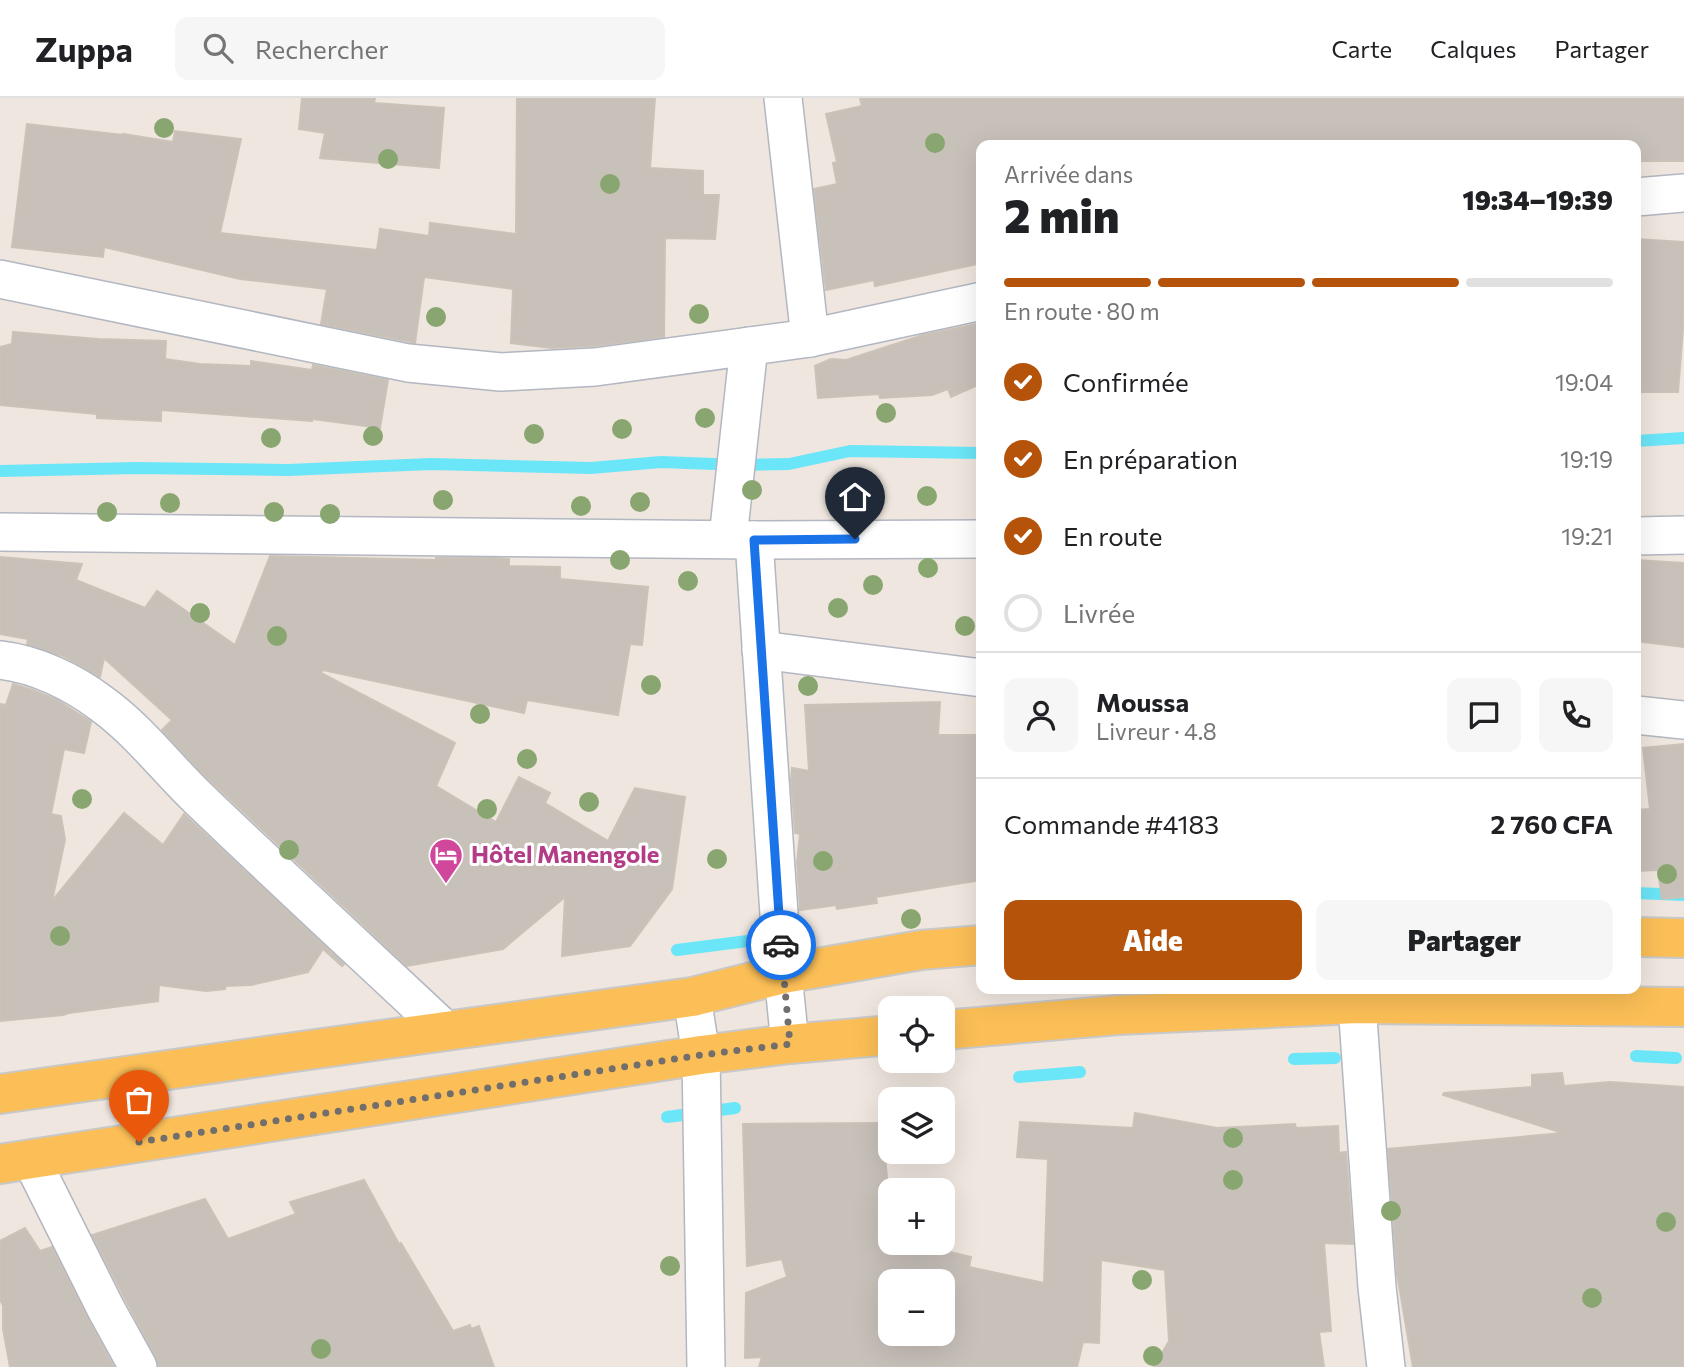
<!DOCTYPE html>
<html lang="fr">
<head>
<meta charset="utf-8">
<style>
  :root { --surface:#fff; --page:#f6f6f6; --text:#202124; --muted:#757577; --line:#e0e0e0; --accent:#b45309 }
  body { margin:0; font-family:Commissioner,sans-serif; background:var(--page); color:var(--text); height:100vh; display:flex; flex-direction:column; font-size:26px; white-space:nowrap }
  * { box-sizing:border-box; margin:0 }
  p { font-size:23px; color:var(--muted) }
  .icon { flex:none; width:38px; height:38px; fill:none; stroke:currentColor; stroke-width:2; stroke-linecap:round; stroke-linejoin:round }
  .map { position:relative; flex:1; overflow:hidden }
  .panel { position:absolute; left:976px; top:42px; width:665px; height:854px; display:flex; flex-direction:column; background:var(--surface); border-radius:14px; box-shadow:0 7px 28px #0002 }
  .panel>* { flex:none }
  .fabs { position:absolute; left:878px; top:898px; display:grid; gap:14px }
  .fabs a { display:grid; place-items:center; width:77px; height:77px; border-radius:14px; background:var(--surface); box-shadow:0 7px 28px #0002; font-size:35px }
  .pin { position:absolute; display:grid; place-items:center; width:60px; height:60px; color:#fff; margin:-72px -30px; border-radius:50% 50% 50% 0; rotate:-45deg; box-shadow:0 0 7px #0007 }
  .pin .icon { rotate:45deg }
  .courier { position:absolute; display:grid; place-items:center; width:70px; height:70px; margin:-35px; border:5px solid #1a73e8; border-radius:50%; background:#fff; color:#222; box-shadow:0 2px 9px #0007 }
  .overview em { font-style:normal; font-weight:800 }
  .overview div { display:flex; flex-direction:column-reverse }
  .overview { display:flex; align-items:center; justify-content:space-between; height:119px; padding:0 28px }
  h1 { font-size:46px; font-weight:800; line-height:52px }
  .bar { display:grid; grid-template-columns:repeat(4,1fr); gap:10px 7px; align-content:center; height:84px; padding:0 28px }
  .bar i { height:9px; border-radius:5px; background:var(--line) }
  .bar .current { background:var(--accent) }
  .bar p { grid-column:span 4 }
  .line { display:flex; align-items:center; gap:18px; padding:0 28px; border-top:2px solid var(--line) }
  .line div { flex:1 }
  .round { display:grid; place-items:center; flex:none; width:74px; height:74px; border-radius:14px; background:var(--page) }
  ol { padding:0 28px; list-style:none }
  li { display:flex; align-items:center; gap:21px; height:77px }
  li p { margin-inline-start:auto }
  li .icon { padding:7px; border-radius:50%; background:var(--accent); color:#fff; stroke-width:4 }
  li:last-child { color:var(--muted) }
  li i { width:38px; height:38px; border:4px solid var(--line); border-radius:50% }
  .button { display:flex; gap:14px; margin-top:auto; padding:14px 28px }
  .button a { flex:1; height:80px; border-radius:14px; background:var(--accent); color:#fff; font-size:28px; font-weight:800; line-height:80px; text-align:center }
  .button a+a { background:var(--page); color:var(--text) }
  header { display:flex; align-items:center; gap:42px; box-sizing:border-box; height:98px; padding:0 35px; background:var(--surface); border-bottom:2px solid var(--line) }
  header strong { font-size:33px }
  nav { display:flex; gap:38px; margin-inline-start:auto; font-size:24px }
  .search { width:490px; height:63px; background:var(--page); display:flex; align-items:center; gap:18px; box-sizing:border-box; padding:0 24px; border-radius:14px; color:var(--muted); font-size:26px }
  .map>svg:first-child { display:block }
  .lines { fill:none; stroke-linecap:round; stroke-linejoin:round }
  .stream { stroke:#6be6f8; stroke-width:12 }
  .building { fill:#c8c1ba; stroke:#cbc2b8; stroke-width:2; fill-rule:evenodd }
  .minor-casing { stroke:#b2b7c1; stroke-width:40 }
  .primary-casing { stroke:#c8c8c8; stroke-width:42 }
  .minor { stroke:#fff; stroke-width:37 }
  .primary { stroke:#fcbf57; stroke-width:38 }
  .tree { fill:#89a670 }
  .done { stroke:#716e6b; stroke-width:7; stroke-dasharray:0 12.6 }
  .route { stroke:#1a73e8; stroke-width:9 }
  .labels { text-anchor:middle; stroke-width:6; stroke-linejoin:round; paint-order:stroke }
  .hotel-label { font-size:24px; font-weight:bold; fill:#b23c85; stroke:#fff; text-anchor:start }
</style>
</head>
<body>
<header>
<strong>Zuppa</strong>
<div class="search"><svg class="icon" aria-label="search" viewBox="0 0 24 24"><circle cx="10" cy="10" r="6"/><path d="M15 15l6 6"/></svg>Rechercher</div>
<nav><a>Carte</a><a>Calques</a><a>Partager</a></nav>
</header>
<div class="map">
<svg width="1684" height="1269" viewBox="0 0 1684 1269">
  <rect width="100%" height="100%" fill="#efe6df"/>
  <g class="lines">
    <g class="stream">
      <path d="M1636,343L1684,340"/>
      <path d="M0,373L136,370L288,372L431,366L591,370L661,364L740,367L789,366L850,353L982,355"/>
      <path d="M1636,795L1684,797"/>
      <path d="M677,852L763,841"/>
      <path d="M1636,958L1676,960"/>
      <path d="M1294,961L1335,960"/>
      <path d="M1019,979L1080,974"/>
      <path d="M667,1019L735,1010"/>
    </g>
  </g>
  <g class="building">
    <path d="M302,0H375L374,5L444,10L439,70L320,60L325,35L299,31Z"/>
    <path d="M517,0H655L650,70L703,73V97H719L715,141L665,140L664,239L593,248L552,250L511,245L513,191L424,179L415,245L411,244L321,226L327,191L240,181L104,149L103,159L12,149L27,26L123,37V36L173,44L175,33L241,41L220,135L377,152L380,131L429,138L430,125L516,136Z"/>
    <path d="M860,0H1684V63H1636V47H982V165L875,188L874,182L826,192L814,91L837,86L833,65L837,64L826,16L862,8Z"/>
    <path d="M1636,141L1684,144V218L1678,294H1636Z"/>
    <path d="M982,225V285L951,299L948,291L932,297L880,300L879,296L818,300L815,268L831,261L846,262L923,237Z"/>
    <path d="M13,234L98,241L166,243L165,261L200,266L251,268V263L312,272L313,267L388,282L380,330L313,321L312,323L161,312V323L97,320V316L0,307V249L12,246Z"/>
    <path d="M270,458L436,462V460H496L509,461V468L560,469V481L648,489L642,547L630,546L618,617L527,602L524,615L323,572L321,575L455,645L436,688L496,724L519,679L550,695L545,705L608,743L635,690L685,699L672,791L630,848L562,858L565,799L503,851L407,868L200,673L162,632L172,622L104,560L100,579L63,558L27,546L28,541L0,536V459L82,466L76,482L145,510L157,493L235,547Z"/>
    <path d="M1636,462L1684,465V549L1636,543Z"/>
    <path d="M13,586L33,592L57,602L91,624L84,655L64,651L51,716L61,718L65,742L52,803L124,715L163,747L184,716L344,866L342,868L323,851L308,874L251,887L226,888L225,891L206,893L159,887L158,903L69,915L63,917L0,923V606L6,607Z"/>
    <path d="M940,604L938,637H982V782L876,799L877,805L837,811L836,807L800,812L797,764L800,736L795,735L791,682L792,670L809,673L805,607Z"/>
    <path d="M1684,646V799L1662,801L1658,772L1636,773V712L1650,711L1643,650Z"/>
    <path d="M1562,975L1564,988L1610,984L1684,989V1269H1413L1397,1176L1388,1051L1563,1035L1443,997L1444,995L1532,989V977Z"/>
    <path d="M1135,1015L1217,1030L1295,1026L1296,1030L1338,1028L1339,1055L1346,1054L1353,1146L1324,1145L1331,1233L1319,1234L1324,1269H1154L1169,1243L1165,1172L1101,1162L1099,1245L1083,1244L1077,1269H759L762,1259L745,1260L746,1195L787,1179L782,1161L747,1168L743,1026L882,1025L891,1123V1144H909L971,1159L969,1169L1044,1185L1048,1061L1017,1059L1020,1024L1133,1030ZM891,1183H943V1236H891Z"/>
    <path d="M364,1082L399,1146L401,1145L453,1233L470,1227L471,1231L479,1228L494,1269H159L156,1259L125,1201L92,1137L205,1101L228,1141L296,1116L290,1104Z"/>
    <path d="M25,1130L40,1153L52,1149L88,1221L114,1269H10L3,1231V1208L0,1201V1143Z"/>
  </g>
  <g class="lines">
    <g class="minor-casing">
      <g id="minor">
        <path d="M783,0L810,240"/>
        <path d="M1636,99L1684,95"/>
        <path d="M0,181L408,265L501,274L595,269L810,240L982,203"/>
        <path d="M0,434L754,442L982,441"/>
        <path d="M1636,438L1684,437"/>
        <path d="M728,440L749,248"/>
        <path d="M754,442L783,876L790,946"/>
        <path d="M761,552L982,580"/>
        <path d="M0,562C36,566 73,584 102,606C138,632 165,668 197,699C279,778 363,855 446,933"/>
        <path d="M1636,617L1684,622"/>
        <path d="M692,899L701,957L706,1269"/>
        <path d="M1357,906L1377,1189L1386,1269"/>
        <path d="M31,1061L106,1211L138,1269"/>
      </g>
    </g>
    <g class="primary-casing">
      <g id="primary">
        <path d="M1636,839L1684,840"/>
        <path d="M943,932L1118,917L1357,906L1684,909"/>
        <path d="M0,996L287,955L692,899L783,876L921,852L982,847"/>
        <path d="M0,1066L701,957L790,946L891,937"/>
      </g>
    </g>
    <use href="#minor" class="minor"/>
    <use href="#primary" class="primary"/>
  </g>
  <g class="tree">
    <circle cx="164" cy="30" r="10"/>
    <circle cx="935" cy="45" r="10"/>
    <circle cx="388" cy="61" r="10"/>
    <circle cx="610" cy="86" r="10"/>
    <circle cx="699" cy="216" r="10"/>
    <circle cx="436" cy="219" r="10"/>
    <circle cx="886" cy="315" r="10"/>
    <circle cx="705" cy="320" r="10"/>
    <circle cx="622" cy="331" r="10"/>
    <circle cx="534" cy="336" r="10"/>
    <circle cx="373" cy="338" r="10"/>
    <circle cx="271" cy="340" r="10"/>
    <circle cx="752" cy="392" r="10"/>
    <circle cx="927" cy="398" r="10"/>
    <circle cx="443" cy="402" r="10"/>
    <circle cx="640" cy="404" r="10"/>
    <circle cx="170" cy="405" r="10"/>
    <circle cx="581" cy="408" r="10"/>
    <circle cx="107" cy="414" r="10"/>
    <circle cx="274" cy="414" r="10"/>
    <circle cx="330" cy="416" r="10"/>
    <circle cx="620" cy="462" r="10"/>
    <circle cx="928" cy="470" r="10"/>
    <circle cx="688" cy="483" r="10"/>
    <circle cx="873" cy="487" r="10"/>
    <circle cx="838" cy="510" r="10"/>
    <circle cx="200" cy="515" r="10"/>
    <circle cx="965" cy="528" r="10"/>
    <circle cx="277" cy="538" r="10"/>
    <circle cx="651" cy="587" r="10"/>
    <circle cx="808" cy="588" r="10"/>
    <circle cx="480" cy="616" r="10"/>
    <circle cx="527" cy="661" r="10"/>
    <circle cx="82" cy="701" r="10"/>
    <circle cx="589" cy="704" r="10"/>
    <circle cx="487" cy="711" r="10"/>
    <circle cx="289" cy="752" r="10"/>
    <circle cx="717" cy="761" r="10"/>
    <circle cx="823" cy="763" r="10"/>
    <circle cx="1667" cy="776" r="10"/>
    <circle cx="911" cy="821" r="10"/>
    <circle cx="60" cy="838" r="10"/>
    <circle cx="1233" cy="1040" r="10"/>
    <circle cx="1233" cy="1082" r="10"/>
    <circle cx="1391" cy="1113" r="10"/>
    <circle cx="1666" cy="1124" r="10"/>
    <circle cx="670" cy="1168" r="10"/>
    <circle cx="1142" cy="1182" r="10"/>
    <circle cx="1592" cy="1200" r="10"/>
    <circle cx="321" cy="1251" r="10"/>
    <circle cx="1153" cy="1258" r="10"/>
  </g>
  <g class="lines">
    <path class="done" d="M139,1044L701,957L790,946L781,847"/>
    <path class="route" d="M781,847L754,442L855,441"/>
  </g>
  <defs>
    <g id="hotel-pin" transform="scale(1.75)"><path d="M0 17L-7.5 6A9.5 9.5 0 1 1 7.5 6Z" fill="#d1479c" stroke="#fff"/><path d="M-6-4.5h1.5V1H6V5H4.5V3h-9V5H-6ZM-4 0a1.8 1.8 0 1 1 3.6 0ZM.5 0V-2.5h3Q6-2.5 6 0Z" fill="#fff"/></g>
  </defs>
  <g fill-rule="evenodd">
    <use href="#hotel-pin" x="446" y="757"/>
  </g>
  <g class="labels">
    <g class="hotel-label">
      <text x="471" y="765">Hôtel Manengole</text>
    </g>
  </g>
</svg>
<div class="fabs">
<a><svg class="icon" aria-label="locate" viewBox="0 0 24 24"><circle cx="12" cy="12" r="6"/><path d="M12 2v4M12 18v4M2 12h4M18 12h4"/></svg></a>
<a><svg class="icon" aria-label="layers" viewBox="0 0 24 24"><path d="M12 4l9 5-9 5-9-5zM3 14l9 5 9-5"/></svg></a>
<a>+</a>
<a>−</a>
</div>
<div class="pin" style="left:139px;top:1044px;background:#ea580c"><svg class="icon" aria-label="bag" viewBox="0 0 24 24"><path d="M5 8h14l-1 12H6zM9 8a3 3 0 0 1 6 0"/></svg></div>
<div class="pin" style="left:855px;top:441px;background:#1f2937"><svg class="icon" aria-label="home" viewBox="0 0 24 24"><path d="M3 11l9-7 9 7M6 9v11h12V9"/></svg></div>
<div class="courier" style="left:781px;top:847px"><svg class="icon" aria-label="car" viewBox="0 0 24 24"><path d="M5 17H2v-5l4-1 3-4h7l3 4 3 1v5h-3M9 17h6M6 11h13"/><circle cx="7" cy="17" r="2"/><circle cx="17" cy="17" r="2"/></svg></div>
<section class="panel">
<div class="overview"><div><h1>2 min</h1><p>Arrivée dans</p></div><em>19:34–19:39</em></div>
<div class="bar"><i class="current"></i><i class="current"></i><i class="current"></i><i></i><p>En route · 80 m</p></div>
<ol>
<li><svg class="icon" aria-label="check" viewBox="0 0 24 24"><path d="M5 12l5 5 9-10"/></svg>Confirmée<p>19:04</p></li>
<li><svg class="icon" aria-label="check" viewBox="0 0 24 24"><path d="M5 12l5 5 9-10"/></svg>En préparation<p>19:19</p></li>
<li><svg class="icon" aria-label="check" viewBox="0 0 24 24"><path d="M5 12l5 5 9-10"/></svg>En route<p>19:21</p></li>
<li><i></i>Livrée</li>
</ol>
<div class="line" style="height:126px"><a class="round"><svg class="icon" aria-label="person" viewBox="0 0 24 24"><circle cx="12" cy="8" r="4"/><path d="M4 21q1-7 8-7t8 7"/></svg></a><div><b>Moussa</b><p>Livreur · 4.8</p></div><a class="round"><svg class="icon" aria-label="chat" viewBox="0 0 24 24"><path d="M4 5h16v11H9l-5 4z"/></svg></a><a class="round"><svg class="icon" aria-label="phone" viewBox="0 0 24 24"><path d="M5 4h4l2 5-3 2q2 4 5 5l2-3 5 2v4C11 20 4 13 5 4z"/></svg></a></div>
<div class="line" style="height:91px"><div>Commande #4183</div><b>2 760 CFA</b></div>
<div class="button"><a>Aide</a><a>Partager</a></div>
</section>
</div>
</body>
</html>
